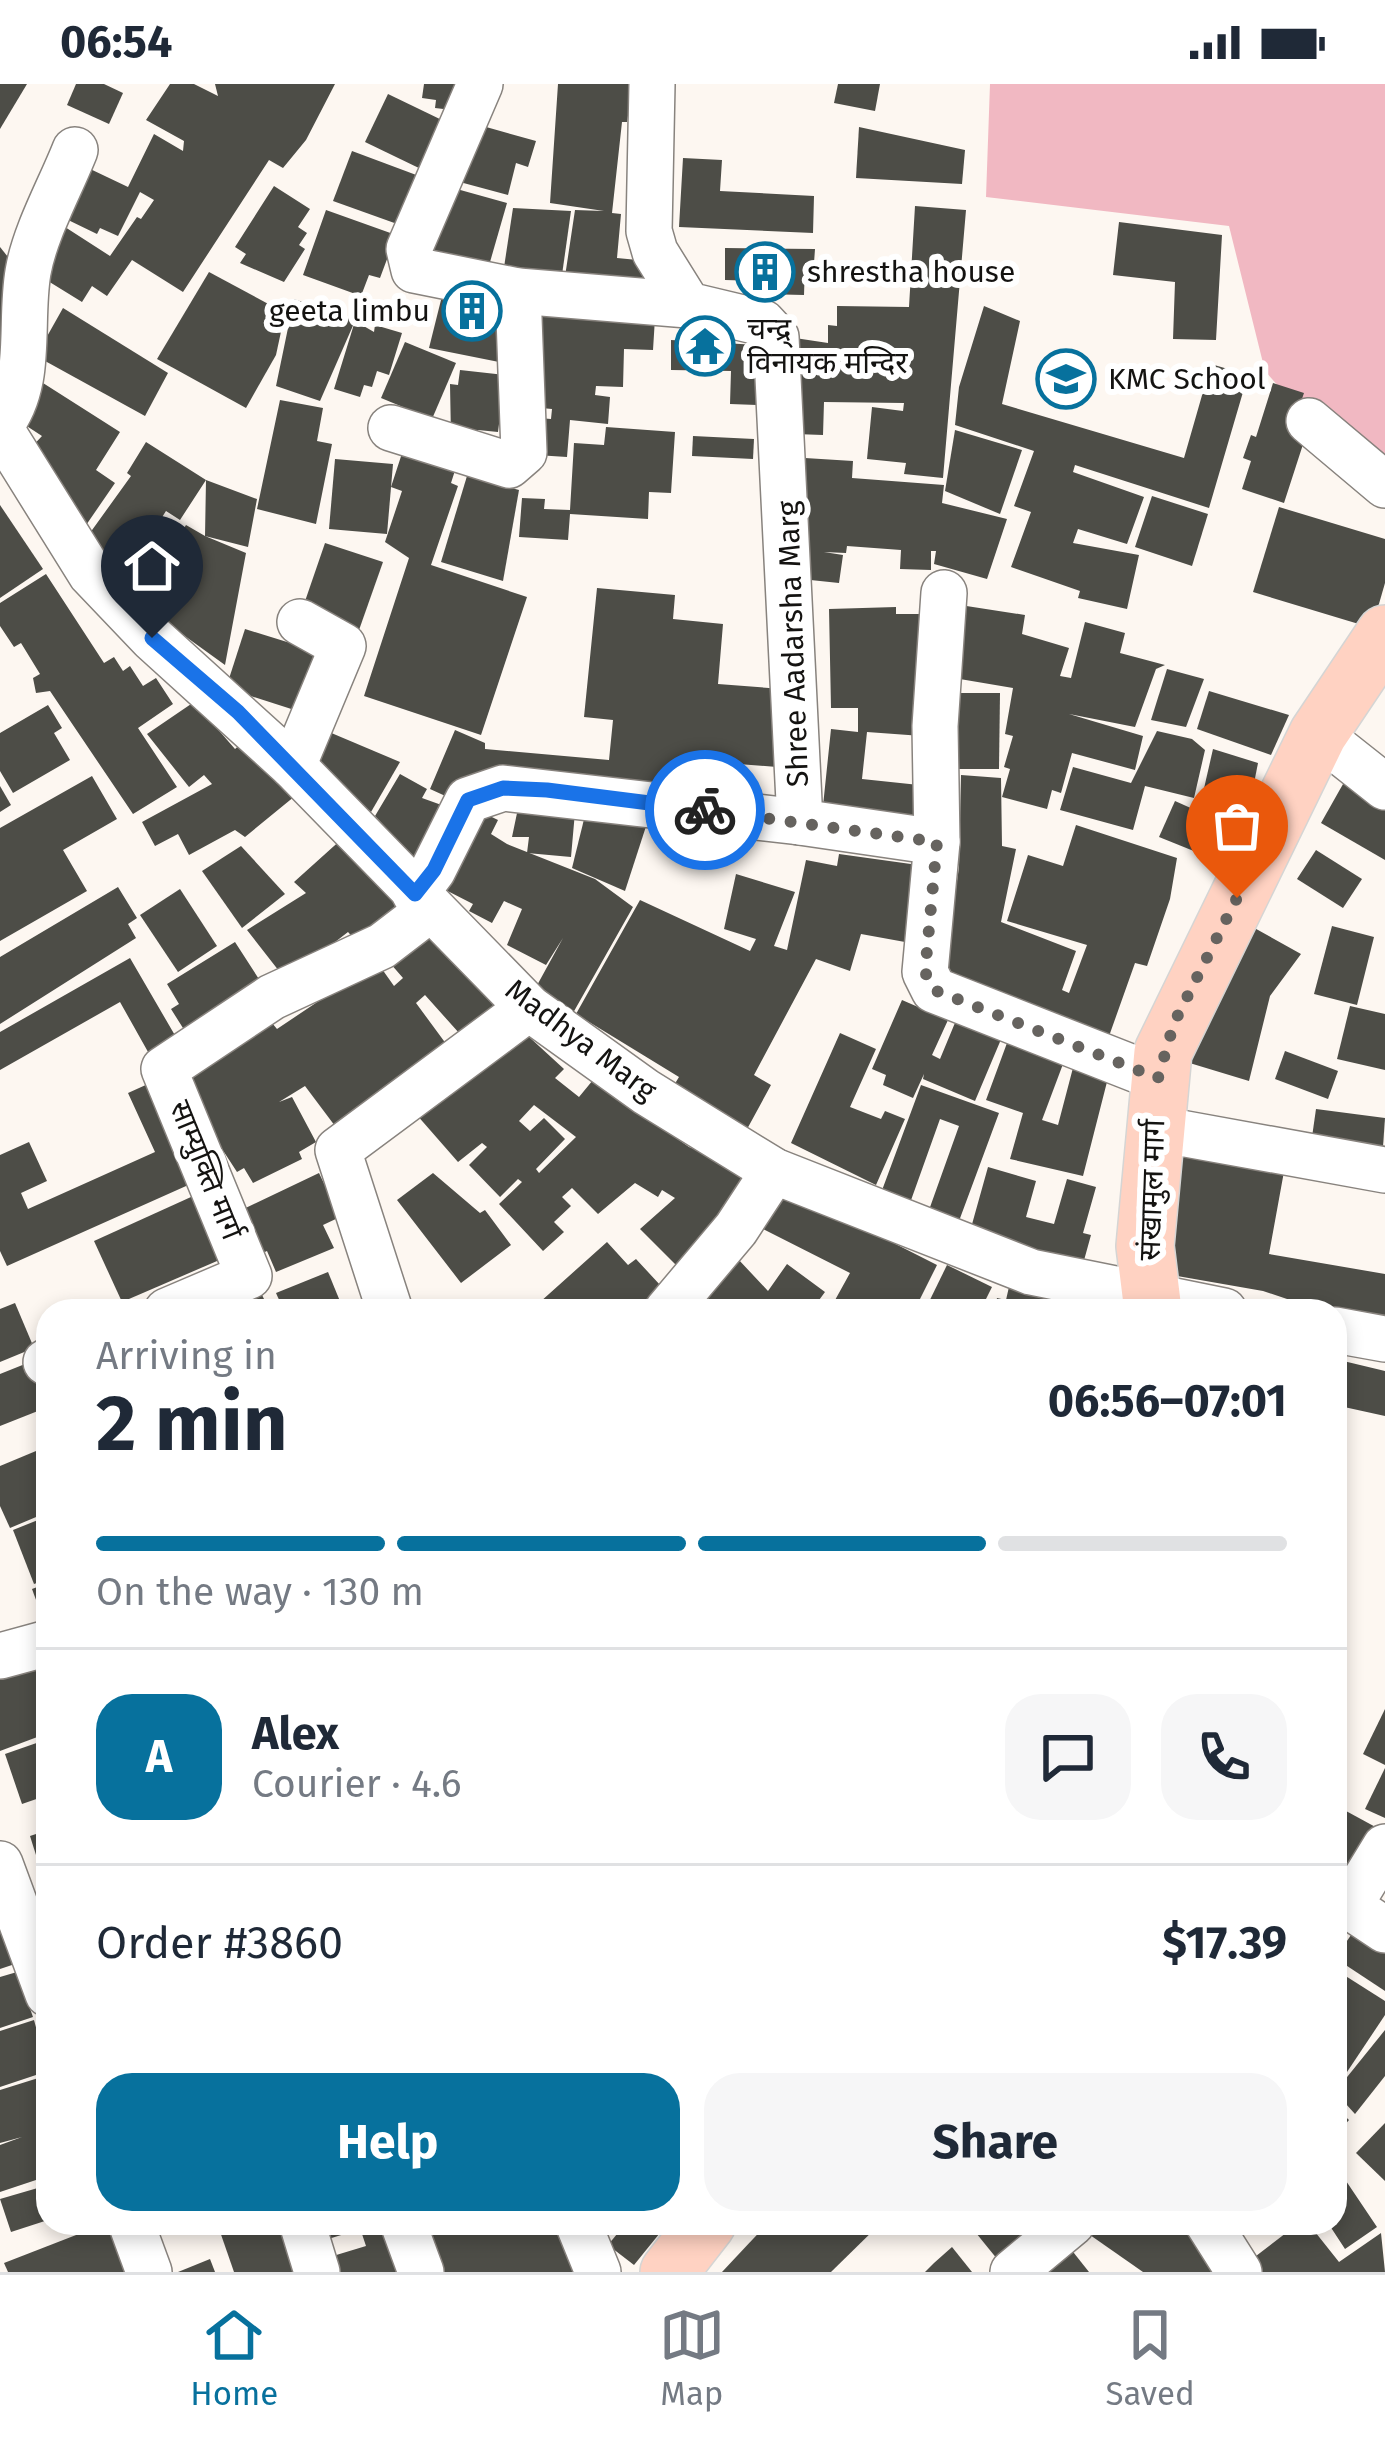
<!DOCTYPE html>
<html lang="en">
<head>
<meta charset="utf-8">
<style>
  :root { --surface:#fff; --page:#f6f6f7; --text:#1f2937; --muted:#747a83; --line:#e0e1e3; --accent:#07719d }
  body { margin:0; font-family:"Fira Sans","Noto Sans Devanagari",sans-serif; background:var(--page); color:var(--text); height:100vh; display:flex; flex-direction:column; font-size:45px; white-space:nowrap }
  * { box-sizing:border-box; margin:0 }
  p { font-size:39px; color:var(--muted) }
  .icon { flex:none; width:66px; height:66px; fill:none; stroke:currentColor; stroke-width:2; stroke-linecap:round; stroke-linejoin:round }
  .map { position:relative; flex:1; overflow:hidden }
  .drawer { position:absolute; left:36px; top:1215px; width:1311px; height:936px; display:flex; flex-direction:column; background:var(--surface); border-radius:36px; box-shadow:0 6px 18px #0003 }
  .drawer>* { flex:none }
  .pin { position:absolute; display:grid; place-items:center; width:102px; height:102px; color:#fff; margin:-123px -51px; border-radius:50% 50% 50% 0; rotate:-45deg; box-shadow:0 0 12px #0007 }
  .pin .icon { rotate:45deg }
  .courier { position:absolute; display:grid; place-items:center; width:120px; height:120px; margin:-60px; border:9px solid #1a73e8; border-radius:50%; background:#fff; color:#222; box-shadow:0 3px 15px #0007 }
  .overview em { font-style:normal; font-weight:700 }
  .overview div { display:flex; flex-direction:column-reverse }
  .overview { display:flex; align-items:center; justify-content:space-between; height:204px; padding:0 60px }
  h1 { font-size:78px; font-weight:700; line-height:90px }
  .bar { display:grid; grid-template-columns:repeat(4,1fr); gap:18px 12px; align-content:center; height:144px; padding:0 60px }
  .bar i { height:15px; border-radius:9px; background:var(--line) }
  .bar .selected { background:var(--accent) }
  .bar p { grid-column:span 4 }
  .line { display:flex; align-items:center; gap:30px; padding:0 60px; border-top:3px solid var(--line) }
  .line div { flex:1 }
  .round { display:grid; place-items:center; flex:none; width:126px; height:126px; border-radius:36px; background:var(--page) }
  .button { display:flex; gap:24px; margin-top:auto; padding:24px 60px }
  .button a { flex:1; height:138px; border-radius:36px; background:var(--accent); color:#fff; font-size:48px; font-weight:700; line-height:138px; text-align:center }
  .button a+a { background:var(--page); color:var(--text) }
  .status { display:flex; justify-content:space-between; align-items:center; height:84px; padding:0 60px; background:var(--surface); direction:ltr }
  .status svg { height:33px; fill:currentColor }
  .dock { display:flex; justify-content:space-around; align-items:center; height:168px; border-top:3px solid var(--line); background:var(--surface); font-size:33px; color:var(--muted) }
  .dock a { display:grid; justify-items:center; gap:6px }
  .dock .selected { color:var(--accent) }
  .map>svg:first-child { display:block }
  .forest { fill:#f1b8c2 }
  .building { fill:#4d4d47; fill-rule:evenodd }
  .lines { fill:none; stroke-linecap:round; stroke-linejoin:round }
  .minor-casing { stroke:#88837e; stroke-width:48 }
  .major-casing { stroke:#d5d5d4; stroke-width:60 }
  .minor { stroke:#fff; stroke-width:45 }
  .major { stroke:#ffd2c2; stroke-width:57 }
  .done { stroke:#66635f; stroke-width:12; stroke-dasharray:0 21.6 }
  .route { stroke:#1a73e8; stroke-width:15 }
  .labels { text-anchor:middle; stroke-width:12; stroke-linejoin:round; paint-order:stroke }
  .poi-label { font-size:30px; fill:#141311; stroke:#fff; text-anchor:start }
  .street-label { font-size:30px; fill:#141311; stroke:#fff }
</style>
</head>
<body>
<div class="status"><b>06:54</b><svg viewBox="0 0 49 12"><path d="M0 12V9h3v3zM5 12V6h3v6zM10 12V3h3v9zM15 12V0h3v12zM26 1h20v11H26zM47 4h2v5h-2z"/></svg></div>
<div class="map">
<svg width="1385" height="2188" viewBox="0 0 1385 2188">
  <rect width="100%" height="100%" fill="#fdf7f1"/>
  <path class="forest" d="M990,0H1385V422L1265,287L1229,142L986,113Z"/>
  <g class="building">
    <path d="M0,0H27L0,45Z"/>
    <path d="M76,0H104L123,9L109,40L67,21Z"/>
    <path d="M170,0H194L218,12L215,0H335L306,56L283,84L269,76L183,208L132,176L107,212L92,202L82,218L35,189L65,143L110,172L137,133L141,135L154,116L140,108L118,152L100,144L97,150L64,134L86,83L128,103L154,50L183,67L184,57L146,36Z"/>
    <path d="M424,0H473L469,28L435,24L436,16L422,14Z"/>
    <path d="M558,0H633L627,38H622L612,129L621,130L617,174L648,177L645,213L563,206L575,126L604,127L550,119Z"/>
    <path d="M838,0H880L875,27L834,19Z"/>
    <path d="M388,10L446,38L423,86L365,58Z"/>
    <path d="M472,39L536,57L528,83L516,79L508,111L456,97Z"/>
    <path d="M859,43L965,66L962,100L856,94Z"/>
    <path d="M352,67L419,92L400,141L333,117Z"/>
    <path d="M683,74L722,76L720,107L814,112L813,149L679,143Z"/>
    <path d="M274,102L310,125L298,143L307,149L299,161L305,165L284,198L240,179L246,170L235,163Z"/>
    <path d="M446,102L507,119L488,185L427,168Z"/>
    <path d="M915,122L966,126L943,394L904,390L906,379L867,375L872,323L903,327L904,319L824,318L823,351L795,350V254L828,259V241L837,242V222L909,223Z"/>
    <path d="M513,124L571,127L561,198L503,190Z"/>
    <path d="M326,126L396,151L380,194L369,191L361,212L303,191Z"/>
    <path d="M1119,138L1222,151L1216,256L1173,255L1175,198L1113,191Z"/>
    <path d="M0,163L20,188L0,314Z"/>
    <path d="M725,164L815,165L814,179H805L804,211L760,210V197L725,196Z"/>
    <path d="M209,188L285,229L276,271L246,324L157,275Z"/>
    <path d="M445,200L509,215L504,279L429,264Z"/>
    <path d="M294,215L355,237L374,248L375,241L402,249L389,291L377,287L372,303L364,301L360,313L334,305L355,237L320,317L276,302Z"/>
    <path d="M984,222L1020,237L1002,320L1184,374L1211,280L1248,291L1209,424L1075,381L1073,388L1144,413L1127,460L1078,445L1073,459L1139,471L1127,525L1078,514L1080,507L1011,483L1031,428L1014,422L1034,367L955,341L959,303Z"/>
    <path d="M539,223L655,234L653,266L624,265L623,303L596,302L595,311L610,313L608,340L570,336L567,373L536,371L539,334L551,335L552,325L530,323Z"/>
    <path d="M63,224L168,289L145,332L36,272Z"/>
    <path d="M671,256L758,261L757,321L730,320L731,287L671,286Z"/>
    <path d="M405,258L456,279L432,335L381,314Z"/>
    <path d="M460,286L505,291L498,348L478,346L476,356L451,353L450,300L458,301Z"/>
    <path d="M43,299L120,348L96,386L115,399L82,447L25,370L42,352L19,337Z"/>
    <path d="M1273,299L1304,309L1292,344L1307,348L1284,419L1242,405L1251,377L1243,374L1251,351L1256,353Z"/>
    <path d="M280,316L323,324L317,357L332,360L316,440L257,425Z"/>
    <path d="M606,343L675,348L671,409L649,408L648,435L570,430L568,456L519,453L522,414L545,415L544,425L570,426L574,359L604,361Z"/>
    <path d="M955,346L1022,366L1000,430L945,407Z"/>
    <path d="M693,352L754,355L753,375L692,372Z"/>
    <path d="M406,357L459,374L451,399L458,402L431,481L527,513L481,651L364,612L409,474L385,458L402,407L391,403Z"/>
    <path d="M146,358L206,396L180,436L166,427L144,461L127,451L110,478L82,460L131,392L127,389Z"/>
    <path d="M805,374L853,377L852,394L944,401L942,419L1007,435L987,495L934,480L936,467H931V486L900,485L901,466L847,462L846,469L824,468L843,471L839,499L801,495Z"/>
    <path d="M335,375L393,380L387,450L329,445Z"/>
    <path d="M467,392L519,406L503,497L441,478Z"/>
    <path d="M206,396L257,415L248,463L205,452L246,469L225,581L164,537L131,529L186,441L205,452Z"/>
    <path d="M1152,412L1208,430L1192,482L1135,463Z"/>
    <path d="M0,421L43,485L0,514Z"/>
    <path d="M1279,423L1385,455V499L1372,544L1253,508Z"/>
    <path d="M325,459L383,478L359,546L302,526Z"/>
    <path d="M46,490L104,579L114,573L123,587L130,582L143,602L156,594L173,620L138,644L177,703L133,730L50,607L36,609L33,594L40,590L21,559L14,563L0,542V519Z"/>
    <path d="M597,504L675,511L673,535L723,540L718,600L783,605L777,683L712,678L709,714L463,720L430,705L455,646L485,659V665L609,676L613,636L584,633Z"/>
    <path d="M960,521L1025,531L1022,550L1069,564L1060,592L1071,594L1085,538L1125,549L1120,569L1165,581L1156,585L1135,643L1069,630L1143,652L1135,686L1072,669L1061,709L1052,706L1047,725L1002,713L1010,685L1004,683L1013,652L1005,650L1013,604L948,593Z"/>
    <path d="M896,523V530H921L922,652L867,648L862,695L919,701L915,743L823,722L831,645L858,648V624H831L829,525Z"/>
    <path d="M245,545L329,571L310,631L226,604Z"/>
    <path d="M1167,585L1204,595L1186,643L1151,636Z"/>
    <path d="M1209,607L1289,631L1271,671L1197,645Z"/>
    <path d="M947,609H1000L999,685H947Z"/>
    <path d="M194,618L235,665L245,656L295,712L245,753L235,746L189,771L178,750L155,762L142,738L212,700L204,691L189,703L147,650Z"/>
    <path d="M48,621L62,644L54,649L70,676L13,709L0,687V649Z"/>
    <path d="M1157,647L1192,655L1205,666L1194,714L1145,702L1133,746L1060,726L1073,683L1131,699Z"/>
    <path d="M329,648L400,678L371,728L311,681Z"/>
    <path d="M1213,665L1258,679L1246,740L1200,722Z"/>
    <path d="M400,690L427,705L422,714L461,728L429,791L375,732Z"/>
    <path d="M961,691L1001,694L1002,762L1016,765L1001,838L1076,867L1062,906L1069,909L1087,861L1007,837L1028,771L1063,782L1076,741L1177,774L1170,815L1147,882L1135,879L1108,955L943,896L959,783Z"/>
    <path d="M92,692L117,735L63,766L87,807L0,857V744Z"/>
    <path d="M1347,693L1385,715V776L1321,739Z"/>
    <path d="M0,702L11,721L0,728Z"/>
    <path d="M521,710L575,728L571,773L527,769L529,753H512Z"/>
    <path d="M589,715L651,727L625,807L572,784Z"/>
    <path d="M1175,717L1240,746L1226,780L1159,753Z"/>
    <path d="M471,723L498,736L491,750L507,760L595,795L633,823L573,929L535,905L563,854L546,881L507,861L522,825L504,817L492,839L469,827L473,820L432,799Z"/>
    <path d="M344,753L410,826L365,867L348,848L286,896L247,846L306,809L294,798Z"/>
    <path d="M241,762L285,810L242,844L202,787Z"/>
    <path d="M1316,766L1362,795L1343,824L1297,795Z"/>
    <path d="M839,770L918,781L905,858L861,850L850,887L816,875L754,991L771,1001L746,1047L671,1006L679,993L576,930L640,816L750,867L756,855L724,845L736,790L795,808L774,862L787,866L806,776L837,782Z"/>
    <path d="M118,803L137,834L128,840L136,854L0,940V873Z"/>
    <path d="M180,805L217,862L178,888L140,831Z"/>
    <path d="M424,834L507,925L468,959L425,911L416,919L455,972L335,1042L305,1002L279,1018L292,1013L316,1058L299,1068L302,1075L253,1099L244,1084L237,1088L174,991L272,939L277,945L377,878L394,902L403,894L383,871Z"/>
    <path d="M1249,841L1301,870L1270,912L1249,997L1183,977Z"/>
    <path d="M1332,842L1374,853L1357,921L1314,910Z"/>
    <path d="M235,858L264,903L188,952L171,925L179,920L167,900Z"/>
    <path d="M130,874L180,960L152,975L120,918L0,986V948Z"/>
    <path d="M902,916L948,936L932,971L940,975L957,934L1002,953L975,1017L923,995L924,990L913,1014L883,1001L886,991L872,985Z"/>
    <path d="M1350,922L1385,930V986L1337,975Z"/>
    <path d="M515,940L564,985L555,994L579,1013L593,996L689,1063L752,1088L680,1185L640,1145L675,1114L662,1106L658,1113L635,1099L598,1130L572,1104L562,1113L571,1122L554,1138L564,1148L543,1167L499,1120L522,1098L518,1095L500,1113L469,1081L487,1063L482,1059L458,1078L416,1030ZM534,1021L576,1053L539,1089L536,1085L565,1055L544,1034L530,1047L519,1037Z"/>
    <path d="M840,949L876,965L850,1023L881,1035L885,1027L905,1035L876,1101L791,1059Z"/>
    <path d="M1007,959L1063,980L1042,1036L1058,1041L1074,980L1109,990L1083,1092L1010,1075L1023,1029L986,1016Z"/>
    <path d="M1285,967L1338,987L1328,1015L1275,995Z"/>
    <path d="M159,995L204,1094L7,1182L0,1167V1071L29,1058L47,1097L21,1109L28,1125L155,1068L128,1009Z"/>
    <path d="M921,1001L999,1029L959,1137L929,1126L959,1042L940,1035L910,1119L881,1109Z"/>
    <path d="M1316,1025L1385,1034L1383,1063L1312,1053Z"/>
    <path d="M1180,1056L1287,1071L1269,1170L1385,1190V1248L1263,1207L1160,1189Z"/>
    <path d="M988,1083L1036,1097L1026,1133L1054,1140L1067,1095L1096,1103L1083,1149L1091,1151L1083,1180L969,1151Z"/>
    <path d="M319,1089L340,1133L323,1141L334,1164L276,1188L267,1167L254,1173L233,1130Z"/>
    <path d="M433,1089L480,1129L485,1126L511,1161L461,1199L397,1116Z"/>
    <path d="M785,1104L937,1181L914,1227H829L850,1189L763,1145Z"/>
    <path d="M202,1108L231,1171L122,1218L94,1157Z"/>
    <path d="M607,1158L628,1181L636,1175L661,1202L634,1227H530Z"/>
    <path d="M738,1175L768,1207L787,1180L825,1208L811,1227H702L709,1221L698,1209Z"/>
    <path d="M947,1181L992,1203L980,1227L925,1226Z"/>
    <path d="M328,1188L344,1227H284L276,1209Z"/>
    <path d="M1011,1194L1112,1227H994L997,1214L1006,1216Z"/>
    <path d="M254,1195L270,1227H186Z"/>
    <path d="M15,1219L34,1264L0,1278V1225Z"/>
    <path d="M1335,1275L1385,1287V1332L1335,1321Z"/>
    <path d="M35,1276L48,1323L0,1342V1290Z"/>
    <path d="M48,1362V1428L10,1444L0,1422V1382Z"/>
    <path d="M48,1432V1495L34,1500L13,1446Z"/>
    <path d="M48,1499V1533L43,1535L32,1505Z"/>
    <path d="M33,1574L48,1614V1649L0,1667V1586Z"/>
    <path d="M1385,1625V1681L1363,1670Z"/>
    <path d="M48,1655V1711L22,1720L5,1670Z"/>
    <path d="M1385,1684V1734L1365,1725Z"/>
    <path d="M1335,1721L1381,1746L1335,1820Z"/>
    <path d="M48,1746V1805L47,1806L30,1752Z"/>
    <path d="M1363,1834L1385,1850V1907L1335,1874Z"/>
    <path d="M0,1844L15,1880L0,1885Z"/>
    <path d="M17,1888L33,1933L0,1944V1893Z"/>
    <path d="M1344,1891L1385,1917V1931L1347,1988L1335,1980V1904Z"/>
    <path d="M34,1936L48,1987L0,2003V1947Z"/>
    <path d="M1385,1946V1992L1355,2030L1335,2008Z"/>
    <path d="M48,1991V2092L0,2108V2061L22,2053L0,2059V2006Z"/>
    <path d="M1335,2023L1349,2036L1335,2052Z"/>
    <path d="M1385,2039V2097L1356,2069Z"/>
    <path d="M1340,2088L1377,2143L1345,2165L1328,2139H1335V2091Z"/>
    <path d="M48,2101V2136L11,2148L0,2115Z"/>
    <path d="M107,2139L125,2188H8L4,2179Z"/>
    <path d="M217,2139H292L301,2188H234Z"/>
    <path d="M306,2139H377V2140L312,2160Z"/>
    <path d="M445,2139H567L576,2188H438L423,2148Z"/>
    <path d="M626,2139H668L634,2181L608,2161Z"/>
    <path d="M768,2139H881L831,2188H722Z"/>
    <path d="M979,2139H1043L1006,2186L972,2144Z"/>
    <path d="M1087,2139H1202L1232,2188H1143L1080,2144Z"/>
    <path d="M1299,2139H1308L1339,2178L1381,2149L1385,2188H1247L1243,2182Z"/>
    <path d="M384,2143L399,2188H338L333,2172L366,2162L362,2150Z"/>
    <path d="M1066,2159L1089,2188H1029Z"/>
    <path d="M952,2163L972,2188H925L934,2179Z"/>
    <path d="M210,2175L215,2188H178Z"/>
  </g>
  <g class="lines">
    <g class="minor-casing">
      <g id="minor">
        <path d="M480,0L409,165L414,186L518,207L688,221"/>
        <path d="M652,0L649,147L655,168L688,221L763,239L776,253L800,738L937,758L925,888L934,906L1158,994"/>
        <path d="M1309,337L1385,401"/>
        <path d="M0,342C34,299 19,240 28,188C35,148 60,104 75,66"/>
        <path d="M0,344L91,490L152,554L293,682L529,924L646,1008L774,1087L1031,1188L1224,1227"/>
        <path d="M391,344L509,381L524,368L518,207"/>
        <path d="M1318,650L1385,703"/>
        <path d="M293,682L343,562L300,538"/>
        <path d="M937,758L935,642L944,509"/>
        <path d="M415,810L433,786L468,716L503,704L800,738"/>
        <path d="M1153,1044L1385,1086"/>
        <path d="M167,1227L249,1192L164,985L272,913L382,862L429,826"/>
        <path d="M390,1227L338,1066L529,924"/>
        <path d="M667,1227L736,1145L774,1087"/>
        <path d="M1335,1246L1385,1255"/>
        <path d="M46,1278L48,1277"/>
        <path d="M0,1572L48,1559"/>
        <path d="M1385,1763L1349,1822L1385,1846"/>
        <path d="M0,1780L48,1910"/>
        <path d="M131,2139L149,2188"/>
        <path d="M302,2139L317,2188"/>
        <path d="M403,2139L421,2188"/>
        <path d="M578,2139L598,2188"/>
        <path d="M1208,2139L1239,2188"/>
        <path d="M1013,2188L1072,2139"/>
      </g>
    </g>
    <g class="major-casing">
      <g id="major">
        <path d="M1153,1227L1145,1162L1163,968L1318,650L1385,550"/>
        <path d="M669,2188L707,2139"/>
      </g>
    </g>
    <use href="#minor" class="minor"/>
    <use href="#major" class="major"/>
  </g>
  <g class="lines">
    <path class="done" d="M705,726L937,758L925,888L934,906L1158,994L1174,939L1237,814"/>
    <path class="route" d="M152,554L238,628L415,810L434,786L468,716L503,704L547,706L705,726"/>
  </g>
  <defs>
    <g id="building-ring" transform="scale(3)"><circle r="9.5" fill="#fff" stroke="#07719d" stroke-width="1.5"/><path d="M-4-6H4V6H1V3H-1V6H-4ZM-2.5-4.3h1.7v1.8h-1.7ZM.8-4.3h1.7v1.8H.8ZM-2.5-1h1.7V.8h-1.7ZM.8-1h1.7V.8H.8Z" fill="#07719d"/></g>
    <g id="temple-ring" transform="scale(3)"><circle r="9.5" fill="#fff" stroke="#07719d" stroke-width="1.5"/><path d="M0-6L5-2H3V0L6.5 2.5H4V6H1.5V3h-3V6H-4V2.5H-6.5L-3 0V-2H-5Z" fill="#07719d"/></g>
    <g id="school-ring" transform="scale(3)"><circle r="9.5" fill="#fff" stroke="#07719d" stroke-width="1.5"/><path d="M0-5L7-2L0 1L-7-2ZM-4 1L0 2.5L4 1V4Q0 6-4 4Z" fill="#07719d"/></g>
  </defs>
  <g fill-rule="evenodd">
    <use href="#building-ring" x="765" y="188"/>
    <use href="#building-ring" x="472" y="227"/>
    <use href="#temple-ring" x="705" y="262"/>
    <use href="#school-ring" x="1066" y="295"/>
  </g>
  <g class="labels">
    <g class="poi-label">
      <text x="807" y="198">shrestha house</text>
      <text x="430" y="237" text-anchor="end">geeta limbu</text>
      <text x="747" y="255">चन्द्र्<tspan x="747" dy="34">विनायक मन्दिर</tspan></text>
      <text x="1108" y="305">KMC School</text>
    </g>
    <g class="street-label">
      <text transform="translate(793 560) rotate(-92)" y="10">Shree Aadarsha Marg</text>
      <text transform="translate(581 956) rotate(37)" y="10">Madhya Marg</text>
      <text transform="translate(206 1086) rotate(68)" y="10">साम्युक्ति मार्ग</text>
      <text transform="translate(1152 1106) rotate(-88)" y="10">संखामुल मार्ग</text>
    </g>
  </g>
</svg>
<div class="pin" style="left:1237px;top:814px;background:#ea580c"><svg class="icon" aria-label="bag" viewBox="0 0 24 24"><path d="M5 8h14l-1 12H6zM9 8a3 3 0 0 1 6 0"/></svg></div>
<div class="pin" style="left:152px;top:554px;background:#1f2937"><svg class="icon" aria-label="home" viewBox="0 0 24 24"><path d="M3 11l9-7 9 7M6 9v11h12V9"/></svg></div>
<div class="courier" style="left:705px;top:726px"><svg class="icon" aria-label="bike" viewBox="0 0 24 24"><circle cx="6" cy="16" r="4"/><circle cx="18" cy="16" r="4"/><path d="M6 16l4-8h5l3 8M10 8l3 8H6M13 5h3"/></svg></div>
<section class="drawer">
<div class="overview"><div><h1>2 min</h1><p>Arriving in</p></div><em>06:56–07:01</em></div>
<div class="bar"><i class="selected"></i><i class="selected"></i><i class="selected"></i><i></i><p>On the way · 130 m</p></div>
<div class="line" style="height:216px"><b class="round" style="background:var(--accent);color:#fff">A</b><div><b>Alex</b><p>Courier · 4.6</p></div><a class="round"><svg class="icon" aria-label="chat" viewBox="0 0 24 24"><path d="M4 5h16v11H9l-5 4z"/></svg></a><a class="round"><svg class="icon" aria-label="phone" viewBox="0 0 24 24"><path d="M5 4h4l2 5-3 2q2 4 5 5l2-3 5 2v4C11 20 4 13 5 4z"/></svg></a></div>
<div class="line" style="height:156px"><div>Order #3860</div><b>$17.39</b></div>
<div class="button"><a>Help</a><a>Share</a></div>
</section>
</div>
<nav class="dock">
<a class="selected"><svg class="icon" aria-label="home" viewBox="0 0 24 24"><path d="M3 11l9-7 9 7M6 9v11h12V9"/></svg>Home</a>
<a><svg class="icon" aria-label="map" viewBox="0 0 24 24"><path d="M3 6l6-2 6 2 6-2v14l-6 2-6-2-6 2zM9 4v14M15 6v14"/></svg>Map</a>
<a><svg class="icon" aria-label="saved" viewBox="0 0 24 24"><path d="M7 4h10v16l-5-4-5 4z"/></svg>Saved</a>
</nav>
</body>
</html>
